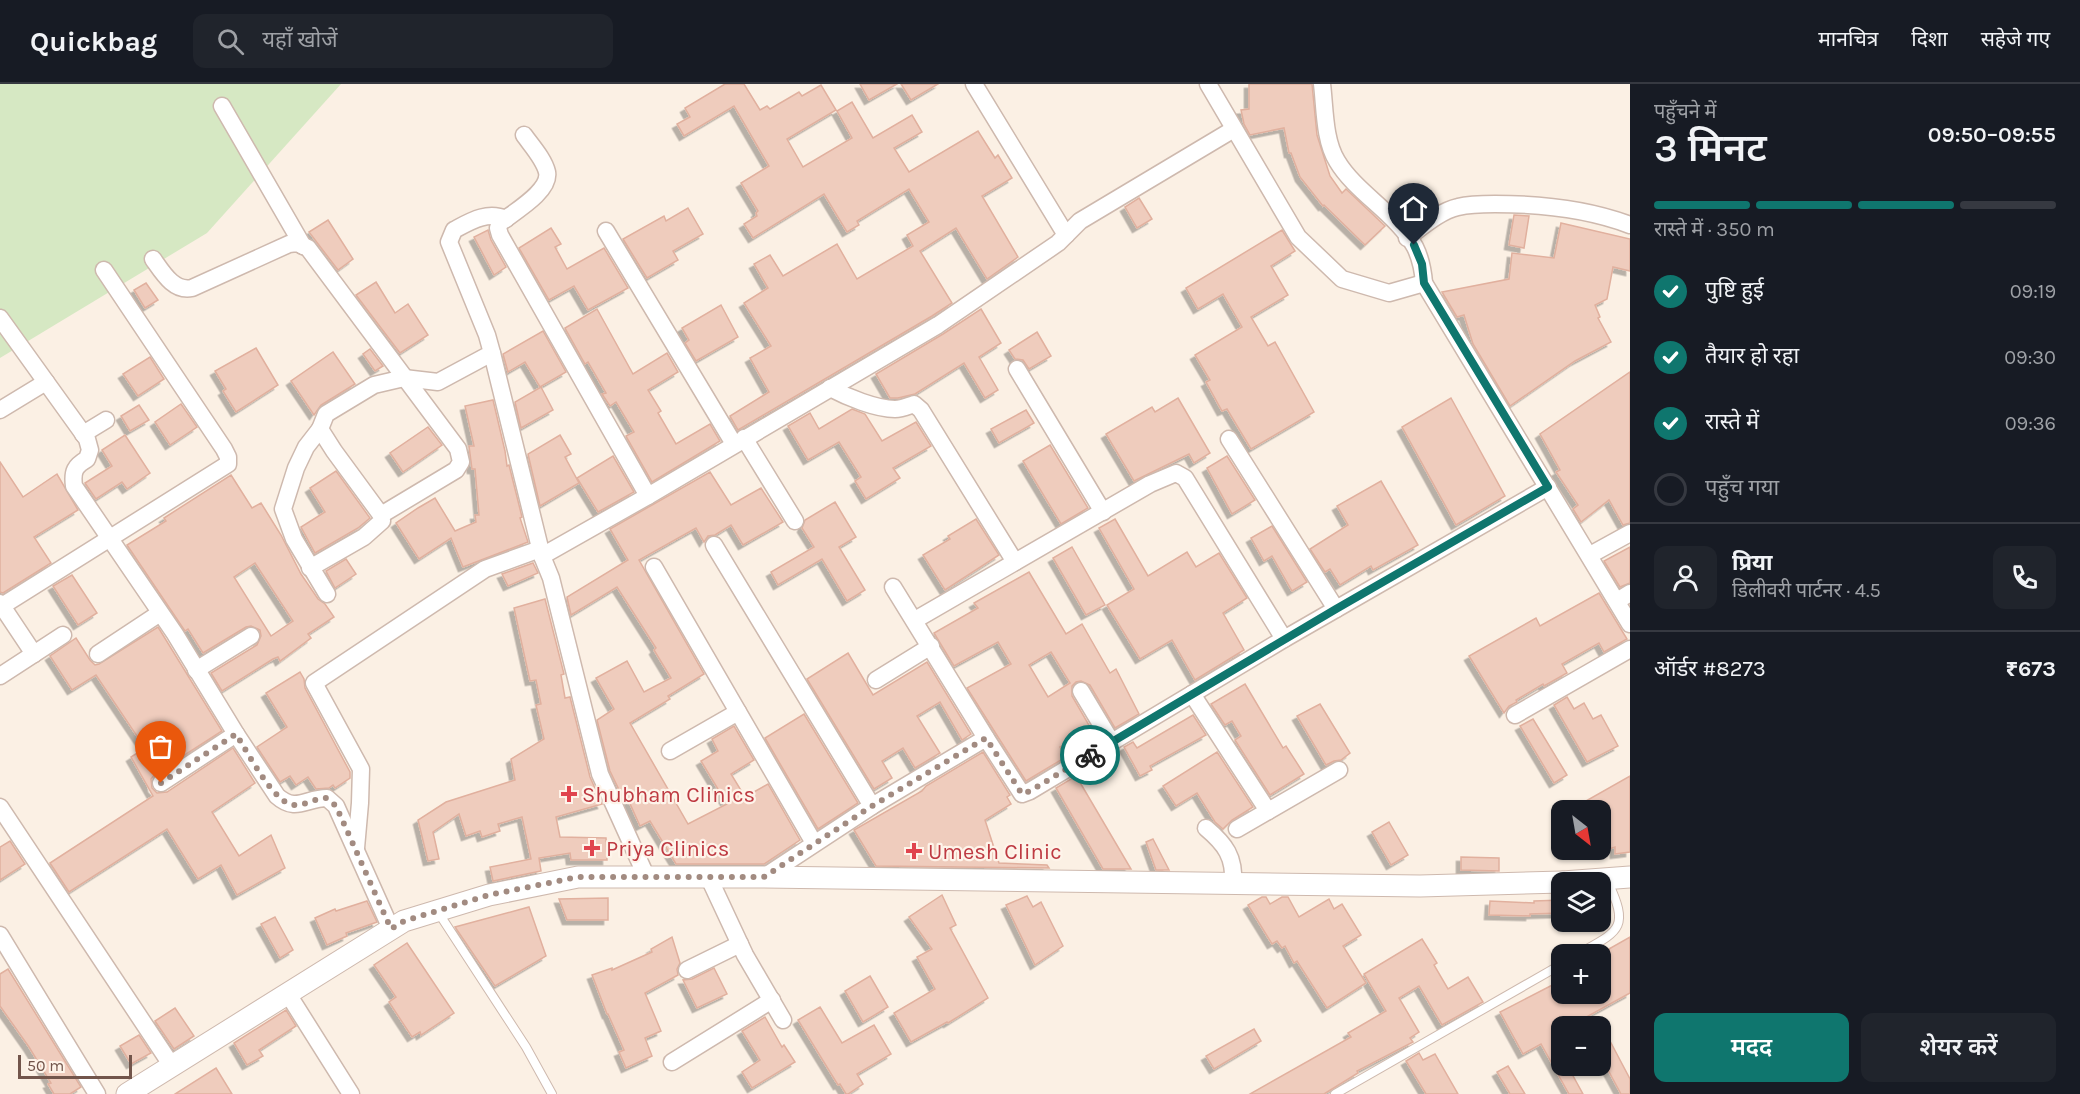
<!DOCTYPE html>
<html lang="hi">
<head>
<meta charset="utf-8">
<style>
  :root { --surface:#171b24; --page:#20242c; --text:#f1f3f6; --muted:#9ea1a6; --line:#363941; --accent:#0f766e }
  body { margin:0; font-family:Karla,"Noto Sans Devanagari",sans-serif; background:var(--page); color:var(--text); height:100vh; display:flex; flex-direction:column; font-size:22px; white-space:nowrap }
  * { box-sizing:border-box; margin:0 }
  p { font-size:20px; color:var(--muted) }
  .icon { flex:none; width:33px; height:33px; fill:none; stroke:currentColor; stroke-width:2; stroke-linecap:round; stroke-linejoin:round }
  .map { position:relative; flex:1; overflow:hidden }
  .panel { display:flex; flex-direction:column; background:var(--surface); width:450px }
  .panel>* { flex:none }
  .needle { width:39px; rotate:149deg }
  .tools { position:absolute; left:1551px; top:716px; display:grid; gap:12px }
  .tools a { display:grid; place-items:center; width:60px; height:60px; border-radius:12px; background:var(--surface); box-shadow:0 2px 4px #0004; font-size:30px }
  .scale { position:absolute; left:18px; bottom:15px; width:114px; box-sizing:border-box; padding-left:6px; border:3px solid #72554b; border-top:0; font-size:16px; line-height:21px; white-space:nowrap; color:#72554b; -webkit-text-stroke:4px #fef4ea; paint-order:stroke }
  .pin { position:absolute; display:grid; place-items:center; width:51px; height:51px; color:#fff; margin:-62px -26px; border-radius:50% 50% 50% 0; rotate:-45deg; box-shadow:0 0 6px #0007 }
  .pin .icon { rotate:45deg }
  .courier { position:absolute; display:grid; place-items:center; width:60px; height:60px; margin:-30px; border:4px solid #0f766e; border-radius:50%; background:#fff; color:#222; box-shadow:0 2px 8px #0007 }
  .summary em { font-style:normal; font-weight:600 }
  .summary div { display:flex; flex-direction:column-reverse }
  .summary { display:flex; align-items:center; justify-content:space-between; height:102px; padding:0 24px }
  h1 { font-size:39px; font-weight:600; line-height:45px }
  .bar { display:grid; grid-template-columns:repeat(4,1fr); gap:9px 6px; align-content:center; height:72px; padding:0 24px }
  .bar i { height:8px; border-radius:4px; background:var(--line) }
  .bar .selected { background:var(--accent) }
  .bar p { grid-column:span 4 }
  .line { display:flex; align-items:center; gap:15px; padding:0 24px; border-top:2px solid var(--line) }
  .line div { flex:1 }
  .round { display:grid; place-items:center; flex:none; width:63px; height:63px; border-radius:12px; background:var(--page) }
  ol { padding:0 24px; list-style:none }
  li { display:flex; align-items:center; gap:18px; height:66px }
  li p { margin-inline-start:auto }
  li .icon { padding:6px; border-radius:50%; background:var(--accent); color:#fff; stroke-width:4 }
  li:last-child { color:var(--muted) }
  li i { width:33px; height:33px; border:3px solid var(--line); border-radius:50% }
  .cta { display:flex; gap:12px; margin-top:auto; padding:12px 24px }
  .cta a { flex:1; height:69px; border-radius:12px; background:var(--accent); color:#fff; font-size:24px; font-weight:600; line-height:69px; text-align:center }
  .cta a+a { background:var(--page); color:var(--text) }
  header { display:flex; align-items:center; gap:36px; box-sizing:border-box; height:84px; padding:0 30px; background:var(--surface); border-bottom:2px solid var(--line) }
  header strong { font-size:28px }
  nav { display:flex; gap:33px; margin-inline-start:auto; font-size:21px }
  .search { width:420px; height:54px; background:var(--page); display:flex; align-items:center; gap:15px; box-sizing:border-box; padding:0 21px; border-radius:12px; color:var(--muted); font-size:22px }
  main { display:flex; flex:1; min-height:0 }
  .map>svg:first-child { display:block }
  .green { fill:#d6e8c3 }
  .building { fill:#efccbd; stroke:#e1b09e; stroke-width:1.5; fill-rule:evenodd; filter:url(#shadow) }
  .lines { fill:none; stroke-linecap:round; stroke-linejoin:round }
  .service-casing { stroke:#ceb9ae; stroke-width:10 }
  .minor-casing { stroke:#ceb9ae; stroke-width:19 }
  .tertiary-casing { stroke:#ceb9ae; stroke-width:23 }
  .service { stroke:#fff; stroke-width:8 }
  .minor { stroke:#fff; stroke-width:16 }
  .tertiary { stroke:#fff; stroke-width:21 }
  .done { stroke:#a28b81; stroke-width:6; stroke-dasharray:0 10.8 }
  .route { stroke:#0f766e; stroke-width:8 }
  .health-dot { fill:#e0444e; stroke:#fef4ea; stroke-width:2 }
  .labels { text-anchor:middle; stroke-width:4.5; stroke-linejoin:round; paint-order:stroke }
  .health-label { font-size:22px; fill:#be3a42; stroke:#fef4ea; text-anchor:start }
</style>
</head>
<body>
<header>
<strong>Quickbag</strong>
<div class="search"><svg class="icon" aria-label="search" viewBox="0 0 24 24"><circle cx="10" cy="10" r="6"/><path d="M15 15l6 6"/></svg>यहाँ खोजें</div>
<nav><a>मानचित्र</a><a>दिशा</a><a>सहेजे गए</a></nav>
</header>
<main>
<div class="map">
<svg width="1630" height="1010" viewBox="0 0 1630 1010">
  <defs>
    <filter id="shadow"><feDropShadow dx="-4.5" dy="4.5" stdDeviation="0" flood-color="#0004"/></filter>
  </defs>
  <rect width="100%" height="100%" fill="#fbf0e4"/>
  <path class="green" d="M0,0H341L207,149L0,274Z"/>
  <g class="building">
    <path d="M725,0H744L760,26L767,22L770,25L799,8L802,12L821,1L836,26L787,55L803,83L852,54L837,27L852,18L873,54L912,31L922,48L894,64L909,88L978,47L995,74L998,71L1012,94L982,112L1018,173L987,195L956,144L920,167L952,219L932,232L738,346L730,332L769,308L750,274L771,262L744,219L768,204L754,180L770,171L783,192L837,160L857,195L913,162L907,151L929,138L909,105L857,137L859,141L847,148L824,110L753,154L744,140L757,132L756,129L758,127L741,99L769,82L734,22L684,52L677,40L690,33L685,24Z"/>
    <path d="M860,0H897L869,16Z"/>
    <path d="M901,0H938L911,16Z"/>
    <path d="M1249,0H1312L1317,51L1330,92L1342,109L1346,105L1385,142L1365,161L1324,121L1323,122L1300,93L1291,69H1289L1284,44L1250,51L1244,40L1241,26L1249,25Z"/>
    <path d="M1139,114L1152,135L1137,144L1125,123Z"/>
    <path d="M688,124L703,150L673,167L678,176L647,194L623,155L664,132L666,137Z"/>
    <path d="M1514,131L1529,132L1524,164L1509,161Z"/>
    <path d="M328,136L353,175L338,186L309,148Z"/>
    <path d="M1561,139L1630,155V187L1613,183L1607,215L1595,221L1600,233L1598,234L1611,258L1575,277L1510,322L1473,260L1464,231L1457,233L1442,208L1509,195L1512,169L1554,174Z"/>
    <path d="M551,144L561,160L555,163L567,185L604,164L628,204L588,226L574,202L549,216L519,164Z"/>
    <path d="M488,146L491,156L506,183L494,191L474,153Z"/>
    <path d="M1282,146L1295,167L1271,182L1288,211L1251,233L1268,262L1275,258L1314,328L1251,365L1227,325L1222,327L1206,298L1210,296L1195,271L1242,243L1223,210L1198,225L1186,204Z"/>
    <path d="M376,198L395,229L408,220L428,251L400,269L356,211Z"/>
    <path d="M146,199L158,216L145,224L134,206Z"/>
    <path d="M721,221L738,253L696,277L685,259L689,256L682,244Z"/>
    <path d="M597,225L633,290L667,269L678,288L648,306L661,327L658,329L676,360L710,340L720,357L652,398L626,352L634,348L616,318L610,322L602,310L606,309L588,278L585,280L565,244Z"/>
    <path d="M981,225L1001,259L979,273L998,306L985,314L964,279L915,310L898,314H890L876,290L943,250Z"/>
    <path d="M543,247L566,288L540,303L525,278L508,288L503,270Z"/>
    <path d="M1037,248L1051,272L1029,285L1023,276L1015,275L1009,266Z"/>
    <path d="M256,264L278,301L236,328L223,307L226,305L215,287Z"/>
    <path d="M370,265L383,282L375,287L363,270Z"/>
    <path d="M333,268L355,300L321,321L314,331L291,297Z"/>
    <path d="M150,273L164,295L138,312L123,290Z"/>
    <path d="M1630,288V439L1623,441L1609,416L1581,438L1573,425L1578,421L1556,388L1560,386L1540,350Z"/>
    <path d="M541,303L553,326L521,344L515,318Z"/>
    <path d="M1178,314L1210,369L1194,379L1189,370L1134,397L1106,350L1152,323L1155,328Z"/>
    <path d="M1451,314L1505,412L1456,441L1402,343Z"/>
    <path d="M493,316L505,367L507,382L509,381L522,433L520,434L528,458L463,483L451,454L419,475L396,439L418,424L435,414L455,447L476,438L475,431H479L475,385H472L469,362H474L465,322Z"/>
    <path d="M181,320L197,343L170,361L155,338Z"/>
    <path d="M139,321L149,336L130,347L121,332Z"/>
    <path d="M852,325L865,330L882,357L916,338L931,362L893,384L900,394L866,415L855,397L861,393L839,358L808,376L788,342L810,329L819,345Z"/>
    <path d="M1026,326L1034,339L999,359L991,345Z"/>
    <path d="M428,343L442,361L403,388L390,369Z"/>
    <path d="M125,351L150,389L127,405L122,398L96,415L85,399L112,382L102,366Z"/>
    <path d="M560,351L571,370L565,373L579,399L540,422L528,370Z"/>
    <path d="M1050,361L1088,424L1061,440L1023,377Z"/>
    <path d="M613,372L634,408L598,428L577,394Z"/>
    <path d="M1227,372L1255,416L1232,430L1207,384Z"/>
    <path d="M0,378L23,413L57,390L78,426L34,453L51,479L3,509L0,508Z"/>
    <path d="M336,387L370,434L358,444L315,469L301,443L325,428L310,404Z"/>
    <path d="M710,388L731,421L761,404L783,438L743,461L731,441L715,451L708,452L704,458L696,444L639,476L704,590L668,612L670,615L630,639L688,740L727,720L701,677L718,667L712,655L734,642L754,676L731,690L745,713L768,700L800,756L764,780H676L650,737L640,742L627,713L623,714L610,687L597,636L614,625L596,594L627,577L644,608L671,594L654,566L656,564L617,503L571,531L567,513L628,476L610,445Z"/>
    <path d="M231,391L252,424L261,419L281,451L301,490L318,515L325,520L334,533L308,550L311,554L280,577L278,573L273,575L222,607L211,589L257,561L261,552L260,546L251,542L246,543L203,569L188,545L185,547L127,461L166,437L164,434ZM255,479L293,537L271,552L234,493Z"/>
    <path d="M1381,397L1418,461L1373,486L1371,482L1340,501L1330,485L1325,488L1310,465L1348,441L1337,422Z"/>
    <path d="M835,418L856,453L839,463L865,506L847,517L822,475L778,501L771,488L814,463L802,444L805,436Z"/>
    <path d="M976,435L999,471L945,506L923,471L950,455L948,452Z"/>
    <path d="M1115,435L1148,492L1187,468L1196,483L1219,469L1247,514L1223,529L1244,566L1195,596L1172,556L1140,575L1107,521L1134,505L1099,444Z"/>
    <path d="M1272,442L1307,498L1292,507L1272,472L1264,477L1251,454Z"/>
    <path d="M1072,463L1105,521L1086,531L1053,474Z"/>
    <path d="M1630,463V499L1620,503L1604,477Z"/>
    <path d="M346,475L356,490L335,504L326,487Z"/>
    <path d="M533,479L538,489L508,502L502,490Z"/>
    <path d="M1029,488L1066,550L1082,540L1110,589L1116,585L1139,630L1115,644L1090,601L1081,597L1076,598L1072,602V612L1097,655L1085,662L1080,652L1060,663L1066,673L1026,697L967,604L1011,580L998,558L954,582L934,549L978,524L974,519ZM1051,568L1070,599L1048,613L1029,581Z"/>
    <path d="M72,491L97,529L78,541L53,502Z"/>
    <path d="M1599,509L1627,555L1604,568L1599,559L1562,580L1567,589L1544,602L1543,600L1516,616L1517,618L1509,622L1504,629L1469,572L1536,534L1540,542Z"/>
    <path d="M545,515L564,590L561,591L565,614L570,613L590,693L602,720L556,733L560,753L606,754L607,776H571L570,769L539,774L541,787L493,797L490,783L531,775L522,733L498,740L500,747L482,753L480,747L466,752L459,730L433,748L439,775L428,777L418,736L446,718L515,696L511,675L544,655L536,621L541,620L536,596L530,597L514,524Z"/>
    <path d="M158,543L222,647L155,690L151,695L152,704L157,709L167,708L233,664L255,699L212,728L239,772L271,751L285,784L237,811L221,781L198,795L167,745L69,808L50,779L153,712L131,673L145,664L96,591L72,606L50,572L76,554L90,576L95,581L99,580Z"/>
    <path d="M848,569L873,611L927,578L971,650L962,656L940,618L917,632L940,669L915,684L903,664L882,677L892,694L874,705L807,595Z"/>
    <path d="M300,588L304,595L305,604L350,688V694L335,704L333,701L329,704L316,705L308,693L296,701L290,692L280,698L257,663L287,643L266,609Z"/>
    <path d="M1245,600L1283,664L1286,662L1304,690L1270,711L1235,656L1241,652L1232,637L1225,641L1211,620Z"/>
    <path d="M1567,613L1574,625L1584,619L1593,635L1601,631L1618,662L1587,678L1554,621Z"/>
    <path d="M1320,620L1350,669L1341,676L1334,677L1326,681L1297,632Z"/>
    <path d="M804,630L858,719L818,745L765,654Z"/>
    <path d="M1193,631L1206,651L1150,682L1152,686L1140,692L1124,663L1133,658L1137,664Z"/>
    <path d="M1533,635L1567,691L1554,699L1520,642Z"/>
    <path d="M983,668L1010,711L1007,713L1011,720L985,736L999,779L1047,781L1049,784L876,782L854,746L922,707L926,702Z"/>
    <path d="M1217,668L1253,723L1232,736L1223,745L1215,738L1197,709L1176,722L1163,702Z"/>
    <path d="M1076,692L1078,695L1131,785H1103L1056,704Z"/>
    <path d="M1630,692V768L1615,770V763L1600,768V726H1570Z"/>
    <path d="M1389,738L1408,771L1391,781L1372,748Z"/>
    <path d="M1153,755L1169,786H1156L1146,758Z"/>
    <path d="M10,757L25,780L0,796V763Z"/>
    <path d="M1461,773L1499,774V787L1461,786Z"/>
    <path d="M942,811L956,841L950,844L988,914L948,939L947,938L911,958L894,929L935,905L917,873L932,865L909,833Z"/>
    <path d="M1027,812L1033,823L1041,818L1063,862L1035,881L1006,821Z"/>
    <path d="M1262,813H1266L1270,820L1282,813H1288L1299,833L1329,815L1334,825L1342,820L1361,851L1343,862L1366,899L1327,924L1297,877L1294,879L1285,862L1282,864L1277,857L1272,860L1248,821Z"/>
    <path d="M608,814V836H567L559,815Z"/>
    <path d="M1562,816V829L1530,830V832L1489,831L1490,817L1534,819V817Z"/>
    <path d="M367,817L377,838L346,849L347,852L327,861L315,834L335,825L336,827Z"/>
    <path d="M529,823L546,872L495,902L455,843Z"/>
    <path d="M275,833L293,866L280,874L261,840Z"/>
    <path d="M672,853L680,879L677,885L678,891L645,909L661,947L645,954L652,972L626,984L619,968L624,966L608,930H607L592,891L612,884V886L652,868L651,865Z"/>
    <path d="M1630,853V909L1570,942H1562V947L1552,953L1562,970V981H1567L1583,1010H1569L1541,960L1523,970L1500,928L1562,896V909H1600V874L1608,870H1600Z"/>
    <path d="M1422,855L1437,879L1434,881L1448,905L1468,893L1483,918L1442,941L1419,902L1399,914L1419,948L1410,954L1413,958L1357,987L1358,989L1324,1010H1250L1351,953L1348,949L1386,927L1364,890Z"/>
    <path d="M407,859L454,929L421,951L420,948L412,953L389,918L396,913L374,881Z"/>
    <path d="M714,884L727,910L697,924L683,896L692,895Z"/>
    <path d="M8,885L81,1003L70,1010H54L48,1000L51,999L29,963L0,922V890Z"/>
    <path d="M870,892L888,923L863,938L845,907Z"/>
    <path d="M820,923L842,959L874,941L891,970L857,990L863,1000L848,1010H846L840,1000L838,1001L798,936Z"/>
    <path d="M175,924L194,952L174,965L155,937Z"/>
    <path d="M286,926L296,942L259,966L263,972L247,981L234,959Z"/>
    <path d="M765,933L782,963L784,961L795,978L752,1004L742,988L760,976L742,947Z"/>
    <path d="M1254,945L1261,957L1214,985L1206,972Z"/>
    <path d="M139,951L151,969L131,980L120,962Z"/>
    <path d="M1610,957L1630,995V1010H1621L1600,971V963Z"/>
    <path d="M1419,969L1423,976L1435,970L1458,1010H1426L1406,977Z"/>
    <path d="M1508,982L1525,1010H1510L1497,988Z"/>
    <path d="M216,984L232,1010H175Z"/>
  </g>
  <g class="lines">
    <g class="service-casing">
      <g id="service">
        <path d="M438,828L526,963L552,1010"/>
        <path d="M1578,870C1619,847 1630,845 1608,798"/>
        <path d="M1335,1010L1562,880"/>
      </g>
    </g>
    <g class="minor-casing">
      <g id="minor">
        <path d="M974,0L1066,151"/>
        <path d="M1208,0L1298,153L1342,195L1389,209L1424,199L1630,540"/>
        <path d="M1322,0C1325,24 1324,56 1337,77C1356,109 1397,130 1415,163C1421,175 1423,186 1424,199"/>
        <path d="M222,22L303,162"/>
        <path d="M524,51C531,61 544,75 547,88C551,107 514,128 500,139L498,144L500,151L648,412"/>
        <path d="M606,147L734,360"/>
        <path d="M1407,154C1422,143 1440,127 1458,123C1470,120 1483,120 1495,120C1540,120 1588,125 1630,141"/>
        <path d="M153,175C163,189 174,208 192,204L289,160L297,159L308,164L458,365L461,378L456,386L381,431"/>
        <path d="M0,234L87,355L90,366L87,375C75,382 72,387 74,402L175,550L236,650L277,712C296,729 306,714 327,714L336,722L391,845"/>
        <path d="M492,269L542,472"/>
        <path d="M1017,285L1103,428"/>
        <path d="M830,304C847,313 876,325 895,325C902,325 908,322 914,320L921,326L1015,478"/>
        <path d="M0,326L46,298"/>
        <path d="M320,345L306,363L296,384L283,425L294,455L327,510"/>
        <path d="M83,350L106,336"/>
        <path d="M744,354L795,437"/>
        <path d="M1229,355L1336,525"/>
        <path d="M714,461L872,722"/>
        <path d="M1590,471L1630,449"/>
        <path d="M654,483L814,759"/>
        <path d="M310,484L364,453L382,437L381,431L334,367L320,345L326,330L374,301L404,294L438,298L492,269L487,251L449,158L454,146C471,137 487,127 506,135"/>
        <path d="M893,503L986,654"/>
        <path d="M1617,517L1630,509"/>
        <path d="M0,519L34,570"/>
        <path d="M2,522L228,380V373L224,365L104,186"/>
        <path d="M915,536L1150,400L1176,389L1185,394L1284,555"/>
        <path d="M98,570L160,529"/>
        <path d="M196,586L251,552"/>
        <path d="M0,592L63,551"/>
        <path d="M876,596L931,562"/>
        <path d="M1081,607L1111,657"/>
        <path d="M1192,610L1268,727"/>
        <path d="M1515,631L1630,565"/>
        <path d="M670,667L738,628"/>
        <path d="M161,699L236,650"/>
        <path d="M0,723L172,982"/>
        <path d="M1206,744C1225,760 1235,773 1233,800"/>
        <path d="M1237,745L1339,686"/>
        <path d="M356,764L360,719L361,685L314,599L485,485L540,465"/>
        <path d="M764,793L872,722L986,654L1022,710L1030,707L1284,555L1548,403"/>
        <path d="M647,794L600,690L551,494L542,472L648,412L938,241L1058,159L1080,137L1234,45"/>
        <path d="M709,794L745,871L783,936"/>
        <path d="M0,851L97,1010"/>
        <path d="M687,886L740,860"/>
        <path d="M288,910L351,1010"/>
        <path d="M672,978L772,916"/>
      </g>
    </g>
    <g class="tertiary-casing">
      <g id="tertiary">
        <path d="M1563,798L1630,793"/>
        <path d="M127,1010L404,837L489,811L578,793H764L1420,802L1562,798"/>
      </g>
    </g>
    <use href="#service" class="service"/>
    <use href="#minor" class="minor"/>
    <use href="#tertiary" class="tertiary"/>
  </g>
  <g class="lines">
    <path class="done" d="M161,699L236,650C247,667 275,722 295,721C306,721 316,714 327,714L336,722L391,845L404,837L489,811L578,793H764L872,722L986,654L1022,710L1030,707L1090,671"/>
    <path class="route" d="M1090,671L1336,525L1548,403L1424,199L1422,180L1414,161"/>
  </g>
  <g class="health-dot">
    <path d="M566 701h6v6h6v6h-6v6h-6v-6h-6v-6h6z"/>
    <path d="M589 755h6v6h6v6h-6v6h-6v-6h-6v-6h6z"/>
    <path d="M911 758h6v6h6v6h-6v6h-6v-6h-6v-6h6z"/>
  </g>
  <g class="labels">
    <g class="health-label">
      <text x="582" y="718">Shubham Clinics</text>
      <text x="606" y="772">Priya Clinics</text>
      <text x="928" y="775">Umesh Clinic</text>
    </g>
  </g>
</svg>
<div class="tools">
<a><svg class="needle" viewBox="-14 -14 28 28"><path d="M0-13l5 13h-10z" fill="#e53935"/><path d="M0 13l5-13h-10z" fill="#9ea1a6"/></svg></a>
<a><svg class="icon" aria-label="layers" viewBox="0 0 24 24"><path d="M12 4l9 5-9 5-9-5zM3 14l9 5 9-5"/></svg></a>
<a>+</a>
<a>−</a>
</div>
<div class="scale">50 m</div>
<div class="pin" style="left:161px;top:699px;background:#ea580c"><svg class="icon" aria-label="bag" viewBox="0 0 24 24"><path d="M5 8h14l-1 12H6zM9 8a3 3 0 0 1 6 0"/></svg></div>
<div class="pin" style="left:1414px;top:161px;background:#1f2937"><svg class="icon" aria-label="home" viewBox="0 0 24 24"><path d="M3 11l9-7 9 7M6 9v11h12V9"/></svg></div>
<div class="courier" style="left:1090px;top:671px"><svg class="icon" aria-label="bike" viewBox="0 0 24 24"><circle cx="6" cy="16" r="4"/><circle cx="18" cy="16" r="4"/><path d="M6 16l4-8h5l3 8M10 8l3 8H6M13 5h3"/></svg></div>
</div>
<section class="panel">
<div class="summary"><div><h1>3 मिनट</h1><p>पहुँचने में</p></div><em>09:50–09:55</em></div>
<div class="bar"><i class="selected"></i><i class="selected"></i><i class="selected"></i><i></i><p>रास्ते में · 350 m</p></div>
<ol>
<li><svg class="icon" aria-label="check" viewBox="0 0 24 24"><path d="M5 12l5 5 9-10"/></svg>पुष्टि हुई<p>09:19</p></li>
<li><svg class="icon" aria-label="check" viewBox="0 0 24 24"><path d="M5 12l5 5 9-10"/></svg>तैयार हो रहा<p>09:30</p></li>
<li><svg class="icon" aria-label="check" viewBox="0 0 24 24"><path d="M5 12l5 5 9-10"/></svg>रास्ते में<p>09:36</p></li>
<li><i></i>पहुँच गया</li>
</ol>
<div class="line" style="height:108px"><a class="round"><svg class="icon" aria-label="person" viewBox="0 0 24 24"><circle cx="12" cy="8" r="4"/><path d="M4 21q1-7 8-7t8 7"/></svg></a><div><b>प्रिया</b><p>डिलीवरी पार्टनर · 4.5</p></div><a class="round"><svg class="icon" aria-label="phone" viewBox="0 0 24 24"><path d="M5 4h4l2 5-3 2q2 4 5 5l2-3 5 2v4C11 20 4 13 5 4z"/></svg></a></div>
<div class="line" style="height:78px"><div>ऑर्डर #8273</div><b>₹673</b></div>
<div class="cta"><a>मदद</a><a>शेयर करें</a></div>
</section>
</main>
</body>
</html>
